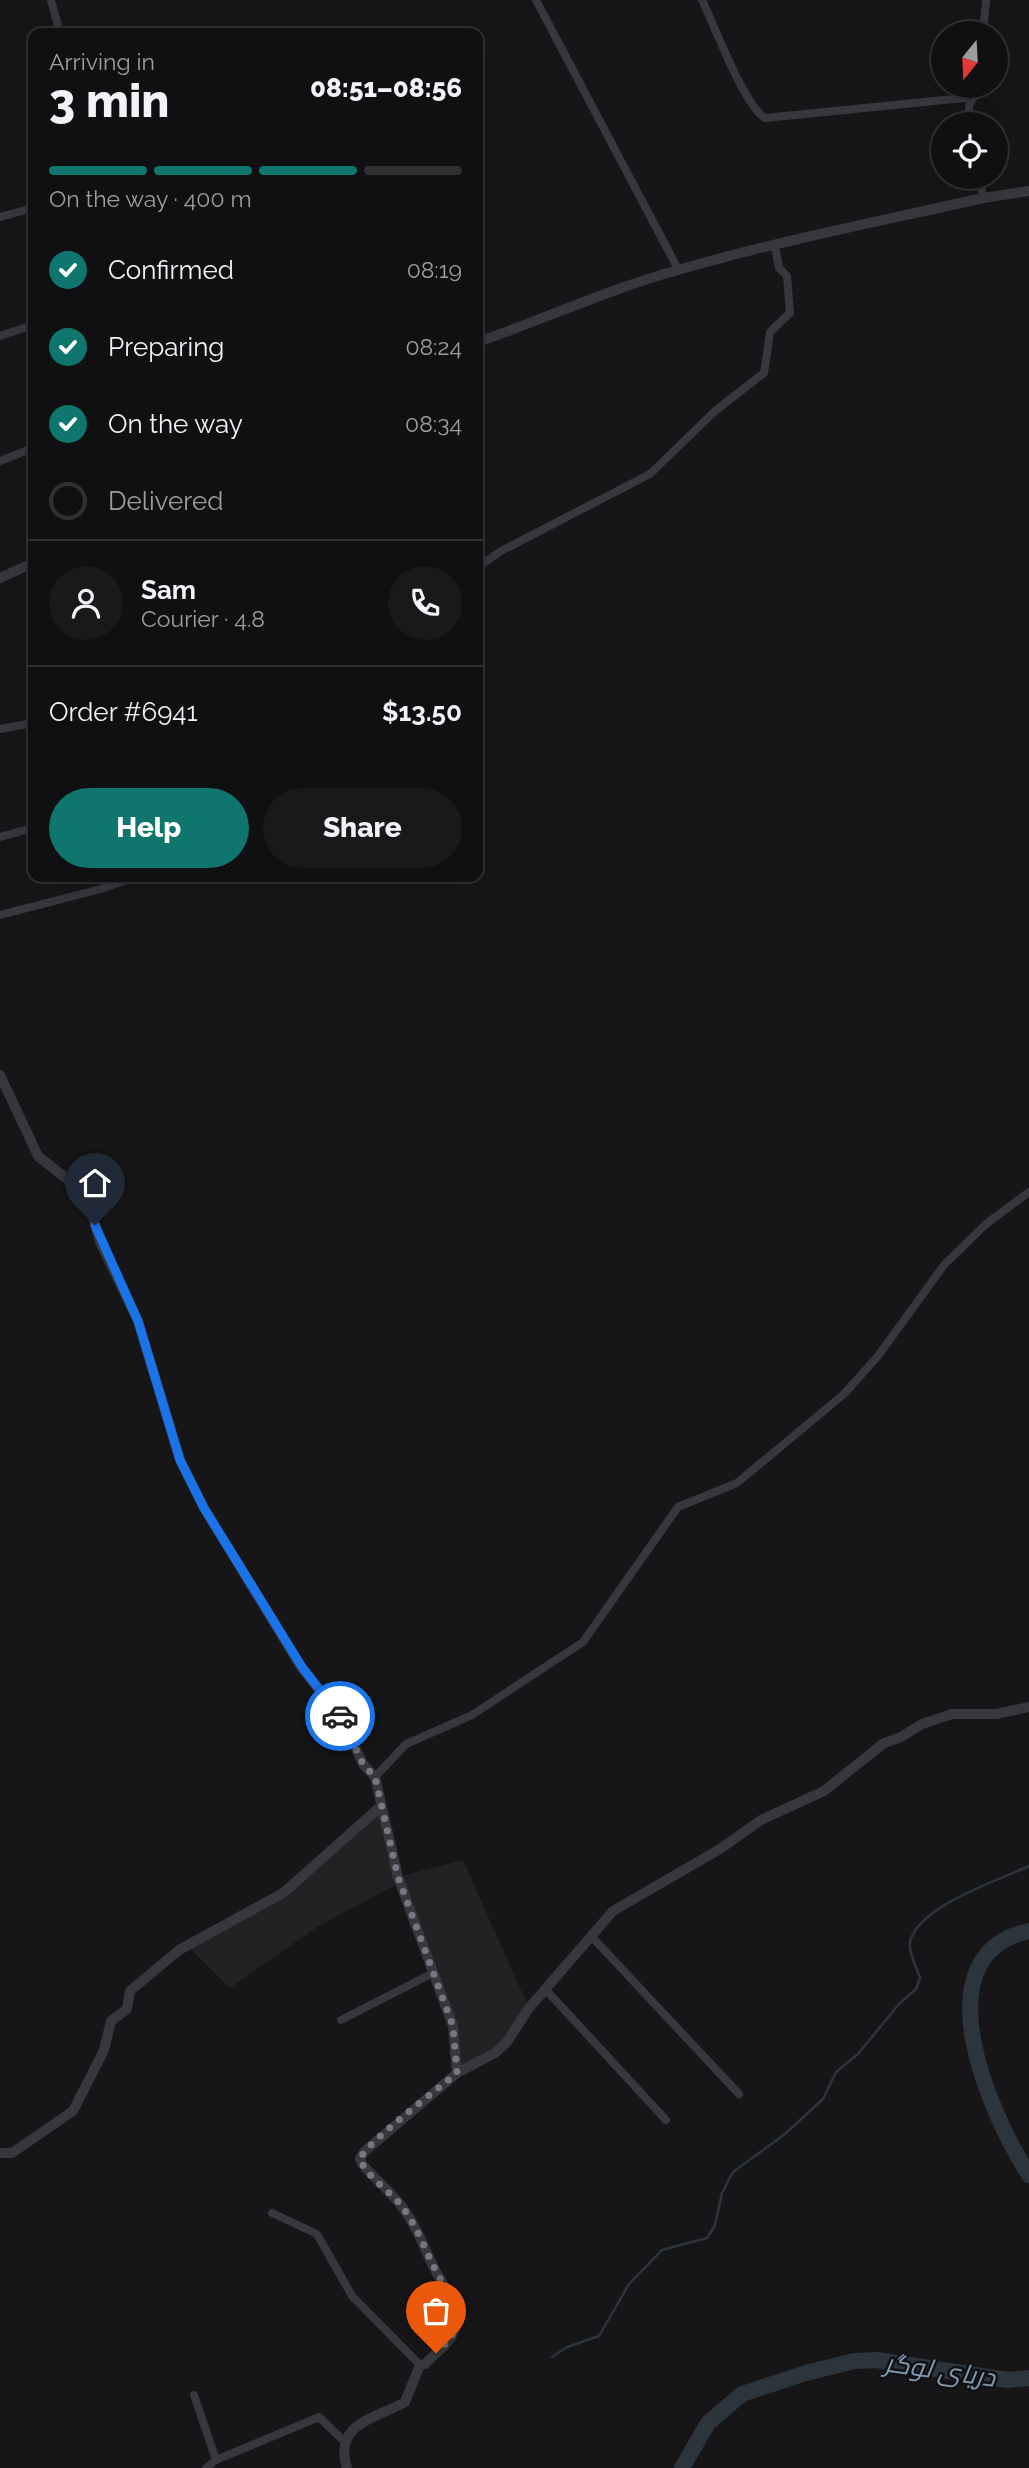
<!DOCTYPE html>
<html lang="en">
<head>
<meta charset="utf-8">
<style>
  :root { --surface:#101012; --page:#19191b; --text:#f1f3f6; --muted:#9c9d9f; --line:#303032; --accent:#0f766e }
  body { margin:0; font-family:Raleway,Cairo,sans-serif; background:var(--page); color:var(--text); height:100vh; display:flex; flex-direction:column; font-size:26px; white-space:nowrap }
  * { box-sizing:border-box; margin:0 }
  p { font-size:23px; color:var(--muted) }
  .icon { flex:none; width:38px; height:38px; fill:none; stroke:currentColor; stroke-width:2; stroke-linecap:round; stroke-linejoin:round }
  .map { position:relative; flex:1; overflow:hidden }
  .drawer { position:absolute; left:28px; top:28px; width:455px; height:854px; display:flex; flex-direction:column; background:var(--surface); border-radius:14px; box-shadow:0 7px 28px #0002,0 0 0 2px var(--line) }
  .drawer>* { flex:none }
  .needle { width:46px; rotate:198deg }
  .fabs { position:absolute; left:931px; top:21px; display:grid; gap:14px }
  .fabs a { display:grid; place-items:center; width:77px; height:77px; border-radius:50%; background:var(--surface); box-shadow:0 7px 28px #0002,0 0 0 2px var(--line); font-size:35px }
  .pin { position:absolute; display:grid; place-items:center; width:60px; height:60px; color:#fff; margin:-72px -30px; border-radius:50% 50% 50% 0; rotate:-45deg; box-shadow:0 0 7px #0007 }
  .pin .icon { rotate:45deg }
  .courier { position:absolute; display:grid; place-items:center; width:70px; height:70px; margin:-35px; border:5px solid #1a73e8; border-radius:50%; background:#fff; color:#222; box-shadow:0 2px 9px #0007 }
  .headline em { font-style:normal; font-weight:800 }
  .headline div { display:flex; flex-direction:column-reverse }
  .headline { display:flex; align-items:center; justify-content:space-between; height:119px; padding:0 21px }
  h1 { font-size:46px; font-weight:800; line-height:52px }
  .bar { display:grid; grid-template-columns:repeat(4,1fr); gap:10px 7px; align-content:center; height:84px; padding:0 21px }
  .bar i { height:9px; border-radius:5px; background:var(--line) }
  .bar .current { background:var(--accent) }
  .bar p { grid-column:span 4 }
  .line { display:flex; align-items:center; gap:18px; padding:0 21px; border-top:2px solid var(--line) }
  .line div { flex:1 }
  .round { display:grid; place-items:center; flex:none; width:74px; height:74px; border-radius:37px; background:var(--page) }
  ol { padding:0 21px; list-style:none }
  li { display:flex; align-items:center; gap:21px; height:77px }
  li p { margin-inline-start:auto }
  li .icon { padding:7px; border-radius:50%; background:var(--accent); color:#fff; stroke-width:4 }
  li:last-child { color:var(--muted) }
  li i { width:38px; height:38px; border:4px solid var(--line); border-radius:50% }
  .button { display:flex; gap:14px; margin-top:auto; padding:14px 21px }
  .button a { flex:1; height:80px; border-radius:42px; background:var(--accent); color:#fff; font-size:28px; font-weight:800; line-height:80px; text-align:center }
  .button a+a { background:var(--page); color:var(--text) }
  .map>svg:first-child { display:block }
  .built { fill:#222225 }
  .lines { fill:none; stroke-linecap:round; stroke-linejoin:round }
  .stream { stroke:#2c353c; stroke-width:2.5 }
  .river { stroke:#2c353c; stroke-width:16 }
  .minor { stroke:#37383d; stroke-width:8 }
  .tertiary { stroke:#37383d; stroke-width:10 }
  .done { stroke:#757880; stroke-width:7; stroke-dasharray:0 12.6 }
  .route { stroke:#1a73e8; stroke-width:9 }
  .labels { text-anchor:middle; stroke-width:5; stroke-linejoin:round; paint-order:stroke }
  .water-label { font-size:26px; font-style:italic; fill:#7f9bb3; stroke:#111113 }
</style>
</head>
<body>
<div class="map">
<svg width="1029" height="2468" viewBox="0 0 1029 2468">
  <rect width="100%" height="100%" fill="#161618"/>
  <path class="built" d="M380,1807L398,1877L463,1860L529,2008L507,2042L457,2073V2053L399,1883L317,1927L230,1988L187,1946L283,1893Z"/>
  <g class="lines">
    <path class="stream" d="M552,2357L567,2347L599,2336L629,2284L662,2250L707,2238L715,2225L722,2193L733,2172L785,2134L823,2099L836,2072L858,2054L899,2004L916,1989L920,1978C917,1968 908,1952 910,1942C918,1906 997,1881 1029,1866"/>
    <g class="river">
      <path d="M1029,1931C918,1955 991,2116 1029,2175"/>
      <path d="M682,2468L708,2423L742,2394L806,2373L854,2361L877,2360L1008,2380L1029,2378"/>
    </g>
    <g class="minor">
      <path d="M51,0L60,33"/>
      <path d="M536,0L678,269"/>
      <path d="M702,0C715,26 743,104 765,118L974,97"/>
      <path d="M983,33L986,0"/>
      <path d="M970,124L969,106L979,86"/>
      <path d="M979,177L983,198"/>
      <path d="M0,217L33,208"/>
      <path d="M0,336L33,325"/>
      <path d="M0,461L33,448"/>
      <path d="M478,567L501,551L650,474L715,411L764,373L770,332L790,313L787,276L779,268L775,245"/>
      <path d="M0,729L33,723"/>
      <path d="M0,837L33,828"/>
      <path d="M0,915L101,889L135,877"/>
      <path d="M375,1777L406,1744L472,1715L583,1642L678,1507L737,1483L844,1394L878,1356L944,1265L986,1224L1029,1192"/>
      <path d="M592,1937L739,2094"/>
      <path d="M547,1991L666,2120"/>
      <path d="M341,2020L433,1973"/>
      <path d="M272,2213L317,2234L352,2296L420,2365"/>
      <path d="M194,2395L216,2460"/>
      <path d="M206,2468L216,2460L319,2417L345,2442"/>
    </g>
    <g class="tertiary">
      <path d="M478,342C545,319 609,289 678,270C778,241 881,221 983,198L1029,191"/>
      <path d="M0,578L33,563"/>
      <path d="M0,1075L38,1156L73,1184L89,1205L101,1244L138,1321L180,1460L204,1508L301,1667L340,1715L363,1764L375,1777L398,1877L453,2026L457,2073"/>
      <path d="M0,2153H12L73,2111L104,2050L111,2021L127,2009L130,1991L179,1950L283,1893L380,1807"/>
      <path d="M347,2468C333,2423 375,2419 405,2402L420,2365L425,2364C452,2337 456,2341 458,2302C431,2277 425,2237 403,2208C391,2192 375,2179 362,2164L360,2159L364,2152L457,2073L495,2053L507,2042L529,2008L613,1911L720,1849L761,1820L824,1791L884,1743L901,1737L922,1724L952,1714H996L1029,1707"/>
    </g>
  </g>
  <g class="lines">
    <path class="done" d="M340,1716L363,1764L375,1777L398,1877L453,2026L457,2073C440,2087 365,2144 360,2159C368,2179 391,2191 403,2208C425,2237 432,2277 458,2302C457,2331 457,2332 436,2353"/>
    <path class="route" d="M95,1225L138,1321L180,1460L204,1508L302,1667L340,1716"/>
  </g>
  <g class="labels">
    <g class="water-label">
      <text transform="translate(940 2370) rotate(8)" y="9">دریای لوگر</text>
    </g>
  </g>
</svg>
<div class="fabs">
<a><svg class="needle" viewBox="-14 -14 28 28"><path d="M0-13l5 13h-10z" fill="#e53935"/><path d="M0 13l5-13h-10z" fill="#9c9d9f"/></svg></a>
<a><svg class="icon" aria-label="locate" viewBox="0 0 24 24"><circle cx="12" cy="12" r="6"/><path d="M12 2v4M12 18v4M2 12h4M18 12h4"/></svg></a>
</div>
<div class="pin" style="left:436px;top:2353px;background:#ea580c"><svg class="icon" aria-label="bag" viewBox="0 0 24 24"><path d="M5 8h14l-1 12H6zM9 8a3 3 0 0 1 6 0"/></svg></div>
<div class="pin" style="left:95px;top:1225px;background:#1f2937"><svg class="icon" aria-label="home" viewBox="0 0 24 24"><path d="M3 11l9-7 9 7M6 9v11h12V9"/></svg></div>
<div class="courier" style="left:340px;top:1716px"><svg class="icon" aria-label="car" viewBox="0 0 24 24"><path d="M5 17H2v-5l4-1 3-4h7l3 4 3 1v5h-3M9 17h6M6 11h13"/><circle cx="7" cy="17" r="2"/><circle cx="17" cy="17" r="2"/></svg></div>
<section class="drawer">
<div class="headline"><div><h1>3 min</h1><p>Arriving in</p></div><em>08:51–08:56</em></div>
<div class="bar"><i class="current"></i><i class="current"></i><i class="current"></i><i></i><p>On the way · 400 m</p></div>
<ol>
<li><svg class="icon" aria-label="check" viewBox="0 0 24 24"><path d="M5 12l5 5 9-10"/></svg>Confirmed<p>08:19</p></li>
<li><svg class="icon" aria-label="check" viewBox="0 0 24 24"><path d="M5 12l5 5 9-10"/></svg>Preparing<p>08:24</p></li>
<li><svg class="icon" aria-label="check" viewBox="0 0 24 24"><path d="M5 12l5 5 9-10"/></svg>On the way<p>08:34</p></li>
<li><i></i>Delivered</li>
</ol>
<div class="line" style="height:126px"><a class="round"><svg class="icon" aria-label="person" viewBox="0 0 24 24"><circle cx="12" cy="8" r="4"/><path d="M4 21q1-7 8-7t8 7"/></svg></a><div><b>Sam</b><p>Courier · 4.8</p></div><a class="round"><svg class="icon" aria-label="phone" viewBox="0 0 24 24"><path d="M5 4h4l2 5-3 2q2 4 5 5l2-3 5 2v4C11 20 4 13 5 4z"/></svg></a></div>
<div class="line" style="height:91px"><div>Order #6941</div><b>$13.50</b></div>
<div class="button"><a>Help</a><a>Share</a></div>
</section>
</div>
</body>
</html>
